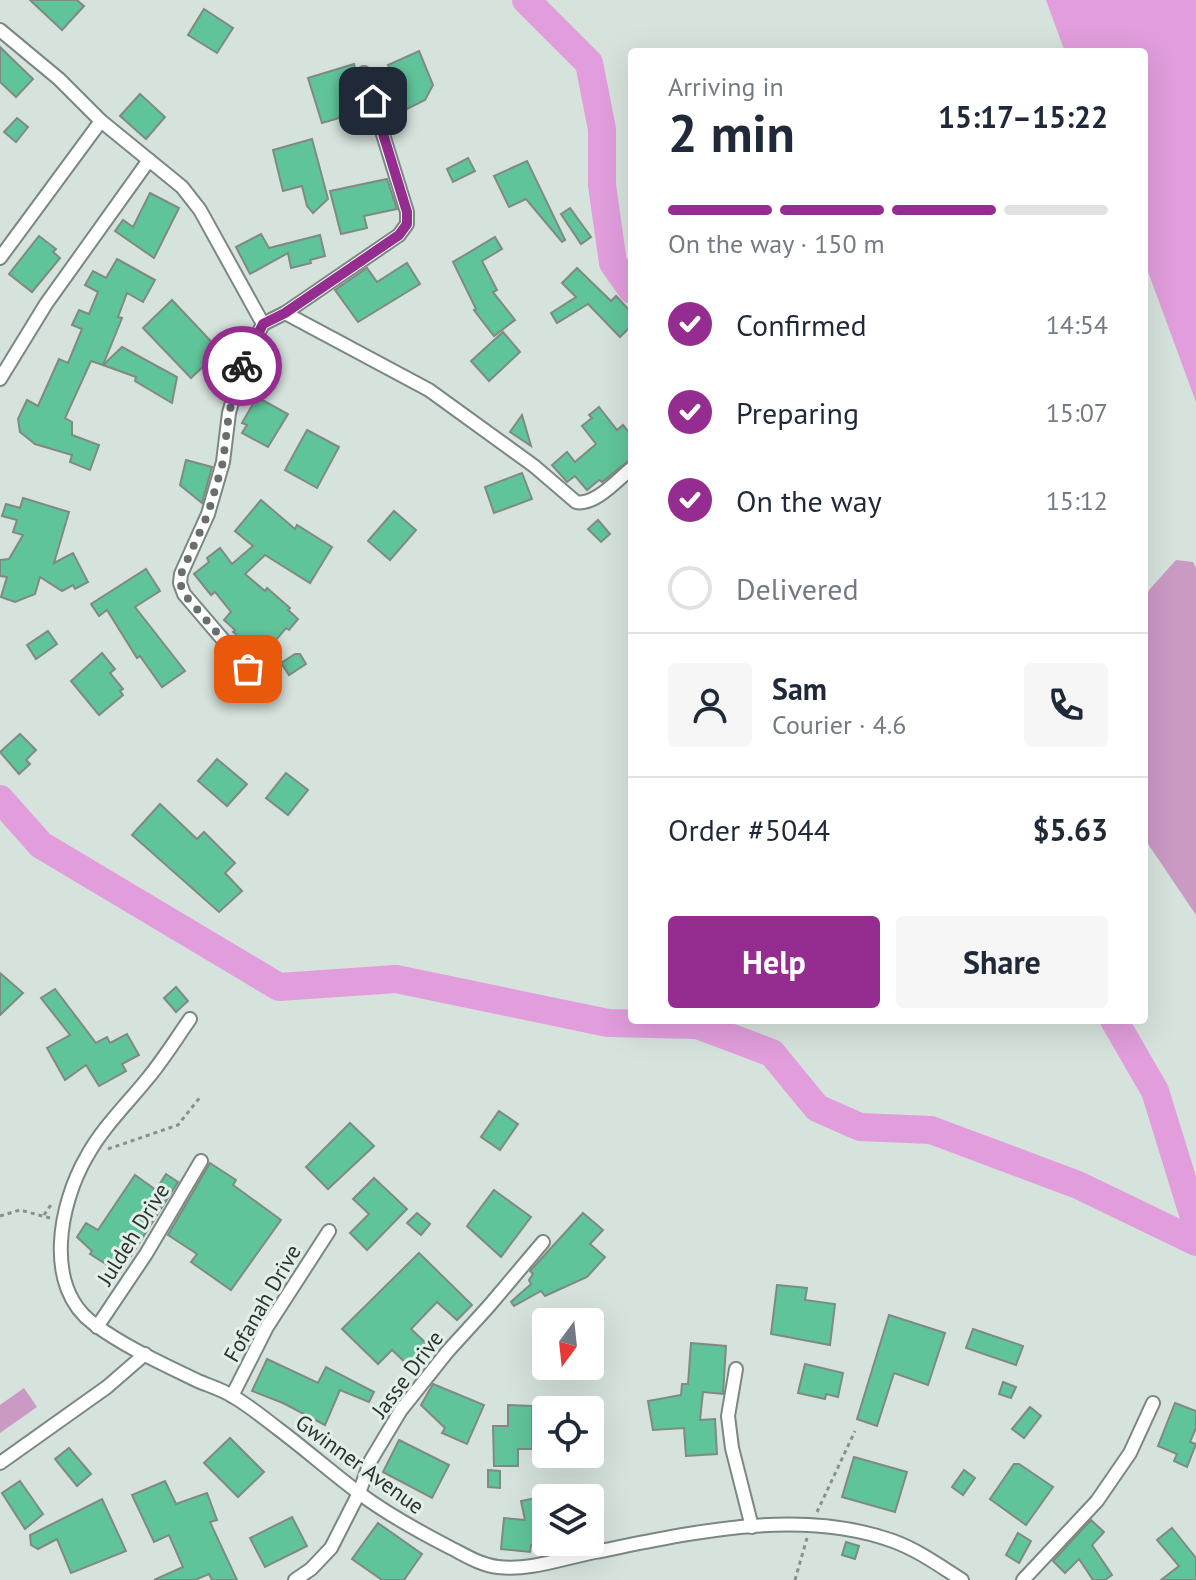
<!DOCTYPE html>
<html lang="en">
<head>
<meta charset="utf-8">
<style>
  :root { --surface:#fff; --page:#f6f6f7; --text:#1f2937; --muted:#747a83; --line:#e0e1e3; --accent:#952d91 }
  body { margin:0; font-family:"PT Sans",sans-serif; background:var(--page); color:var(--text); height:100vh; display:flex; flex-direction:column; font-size:30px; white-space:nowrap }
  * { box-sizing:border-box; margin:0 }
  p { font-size:26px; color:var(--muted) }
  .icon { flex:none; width:44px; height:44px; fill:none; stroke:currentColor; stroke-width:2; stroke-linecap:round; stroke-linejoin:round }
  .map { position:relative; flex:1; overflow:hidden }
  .drawer { position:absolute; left:628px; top:48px; width:520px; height:976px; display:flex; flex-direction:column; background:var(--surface); border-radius:8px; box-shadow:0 8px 32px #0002 }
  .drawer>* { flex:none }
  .needle { width:52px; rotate:195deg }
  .tools { position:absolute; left:532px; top:1308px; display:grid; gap:16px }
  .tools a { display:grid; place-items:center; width:72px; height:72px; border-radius:8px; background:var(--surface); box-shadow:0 8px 32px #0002; font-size:40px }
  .pin { position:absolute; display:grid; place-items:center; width:68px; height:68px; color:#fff; margin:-34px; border-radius:16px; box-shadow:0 4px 12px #0006 }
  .courier { position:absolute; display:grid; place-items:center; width:80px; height:80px; margin:-40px; border:6px solid #952d91; border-radius:50%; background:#fff; color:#222; box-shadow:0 2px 10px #0007 }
  .headline em { font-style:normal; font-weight:700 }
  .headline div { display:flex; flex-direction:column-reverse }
  .headline { display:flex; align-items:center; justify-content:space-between; height:136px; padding:0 40px }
  h1 { font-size:52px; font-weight:700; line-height:60px }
  .bar { display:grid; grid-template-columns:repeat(4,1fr); gap:12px 8px; align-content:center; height:96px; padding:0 40px }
  .bar i { height:10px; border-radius:6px; background:var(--line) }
  .bar .current { background:var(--accent) }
  .bar p { grid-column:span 4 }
  .line { display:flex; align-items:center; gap:20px; padding:0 40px; border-top:2px solid var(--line) }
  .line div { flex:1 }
  .round { display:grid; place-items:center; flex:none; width:84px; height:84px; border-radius:8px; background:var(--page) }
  ol { padding:0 40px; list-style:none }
  li { display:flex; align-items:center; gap:24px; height:88px }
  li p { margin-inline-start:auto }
  li .icon { padding:8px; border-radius:50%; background:var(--accent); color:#fff; stroke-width:4 }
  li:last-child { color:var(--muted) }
  li i { width:44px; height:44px; border:4px solid var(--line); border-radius:50% }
  .action { display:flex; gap:16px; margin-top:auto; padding:16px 40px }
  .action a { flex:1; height:92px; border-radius:8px; background:var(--accent); color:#fff; font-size:32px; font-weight:700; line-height:92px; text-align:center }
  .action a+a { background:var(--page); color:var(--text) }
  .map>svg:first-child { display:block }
  .green { fill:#ca9ac5 }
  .water { fill:#e19ddc }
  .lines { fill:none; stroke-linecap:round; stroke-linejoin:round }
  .river { stroke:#e19ddc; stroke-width:28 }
  .building { fill:#60c49a; stroke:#7f8a84; stroke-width:2 }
  .minor-casing { stroke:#7b8781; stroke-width:16 }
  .path { stroke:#88918c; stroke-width:3; stroke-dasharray:4 4; stroke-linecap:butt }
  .minor { stroke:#fff; stroke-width:12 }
  .done { stroke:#69706c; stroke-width:8; stroke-dasharray:0 14.4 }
  .route { stroke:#952d91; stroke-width:10 }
  .labels { text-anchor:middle; stroke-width:6; stroke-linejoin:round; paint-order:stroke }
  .street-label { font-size:22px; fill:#2e3330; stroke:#e3efe9 }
</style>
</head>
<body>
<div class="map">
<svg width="1196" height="1580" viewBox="0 0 1196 1580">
  <rect width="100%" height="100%" fill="#d6e2dc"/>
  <g class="green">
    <path d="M1176,560L1193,562L1196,568V915L1144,838V602L1149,590Z"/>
    <path d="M24,1388L37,1407L0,1433V1405Z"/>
  </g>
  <path class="water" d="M1046,0H1196V402L1144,261V52H1065Z"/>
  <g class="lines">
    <g class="river">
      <path d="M526,0L589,63L602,129V185L613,263L632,290"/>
      <path d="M0,799L41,845L279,987L396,979L608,1023L697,1025L772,1053L817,1108L860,1127L931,1130L1078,1185L1196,1242"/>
      <path d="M1114,1020L1155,1091L1196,1224"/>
    </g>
  </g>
  <g class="building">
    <path d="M30,0H77L84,6L62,30Z"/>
    <path d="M204,9L233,28L217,53L188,35Z"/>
    <path d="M0,47L33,79L16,97L0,82Z"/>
    <path d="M419,51L433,85L425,100L407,109L400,95L392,97L388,86L395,82L388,65Z"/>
    <path d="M354,64L366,110L322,123L308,78Z"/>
    <path d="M140,94L165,117L146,139L120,116Z"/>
    <path d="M17,118L28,127L16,142L4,132Z"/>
    <path d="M312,139L328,199L313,213L307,206L302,186L283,191L273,150Z"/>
    <path d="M468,158L475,171L453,182L447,169Z"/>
    <path d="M527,161L565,240L562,242L526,199L509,207L494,176Z"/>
    <path d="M387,179L397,209L364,216L367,228L341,234L330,191Z"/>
    <path d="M150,193L179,208L154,258L115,231L123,220L133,227Z"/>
    <path d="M570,208L591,237L581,244L561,214Z"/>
    <path d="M261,234L269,248L320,235L325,256L310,260L311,263L291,268L288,253L250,274L236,247Z"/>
    <path d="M39,236L56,249L53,252L60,258L32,292L9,274Z"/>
    <path d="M495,237L502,249L482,261L497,290L493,292L515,320L494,336L474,310L476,309L453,262Z"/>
    <path d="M117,259L155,280L143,302L127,293L118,317L122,318L103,365L91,361L65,418L72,422V435L99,445L90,470L70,462L72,455L35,444L20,432L18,419L27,400L38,406L59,359L68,363L82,329L72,325L79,310L89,314L98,292L85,285L93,271L106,278Z"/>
    <path d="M407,263L420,284L358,322L335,290L367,268L377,282Z"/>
    <path d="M577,268L611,301L616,296L632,313V325L620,337L588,304L557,323L551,313L576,297L562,283Z"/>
    <path d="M172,300L220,351L191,378L143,328Z"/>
    <path d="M503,332L520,352L489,381L471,361Z"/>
    <path d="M122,347L177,377L172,403L135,381L136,377L103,365Z"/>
    <path d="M257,397L288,414L268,447L242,433L247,425L242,423Z"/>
    <path d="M599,407L617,430L623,425L632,436V458L602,482L599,480L587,490L575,476L567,482L552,465L567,452L575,462L596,444L582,426L592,418L589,415Z"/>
    <path d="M522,415L531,446L510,432Z"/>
    <path d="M307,430L339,447L317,488L285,470Z"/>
    <path d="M186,460L212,467L202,503L180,485Z"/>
    <path d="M522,473L532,499L494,513L485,487Z"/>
    <path d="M23,498L69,512L54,563L73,553L88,582L75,589L73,585L62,591L40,577L35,594L15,602L1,597L7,577L0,576V560L9,559L23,535L13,532L17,520L2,516L6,504L20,508Z"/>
    <path d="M261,500L295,529L297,525L332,547L310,583L265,555L245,574L265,591L267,588L290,608L288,610L298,619L289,630L286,628L264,654L254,646L252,648L233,632L235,630L224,620L231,612L215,592L211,595L194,574L209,562L207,558L220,548L232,564L253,546L235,531Z"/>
    <path d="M394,511L416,530L390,560L368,541Z"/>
    <path d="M598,520L610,534L601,542L588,529Z"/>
    <path d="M146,569L160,591L135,607L185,671L162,687L140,656L137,658L107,610L99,616L91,604Z"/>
    <path d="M48,631L57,644L36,659L27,645Z"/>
    <path d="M102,653L115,669L110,673L123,689L120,691L123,695L99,715L71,681Z"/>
    <path d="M295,654H300L306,664L289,675L281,663Z"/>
    <path d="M20,734L36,750L26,760L30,764L19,774L0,752Z"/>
    <path d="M217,759L247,784L227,806L198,781Z"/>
    <path d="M286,773L308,790L288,815L266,798Z"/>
    <path d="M160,804L197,839L204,832L235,863L225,873L242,891L219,912L132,835Z"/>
    <path d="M0,973L23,993L0,1015Z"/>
    <path d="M176,987L188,1001L176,1012L164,998Z"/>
    <path d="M55,989L96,1043L107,1037L110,1043L127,1034L139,1055L122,1064L126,1071L99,1086L86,1065L65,1080L47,1048L70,1035L41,998Z"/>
    <path d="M499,1111L518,1124L500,1150L481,1137Z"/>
    <path d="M350,1123L374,1146L328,1189L306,1167Z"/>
    <path d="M210,1163L236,1180L233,1185L281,1220L231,1290L191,1262L197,1254L168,1235Z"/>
    <path d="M166,1174L178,1182L120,1273L90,1254L92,1251L77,1237L86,1223L98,1230L135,1175L156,1190Z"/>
    <path d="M374,1178L407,1209L367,1250L350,1233L369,1214L353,1199Z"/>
    <path d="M494,1190L531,1217L501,1257L467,1226Z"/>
    <path d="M417,1213L430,1224L421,1235L407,1223Z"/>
    <path d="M583,1213L603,1230L590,1244L605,1257L587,1277L545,1296L541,1291L514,1306L511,1302L531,1284L529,1280L533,1274L530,1271Z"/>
    <path d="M419,1253L472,1305L457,1320L437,1302L411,1329L428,1345L408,1365L392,1350L378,1364L342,1329Z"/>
    <path d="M777,1285L807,1288L805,1300L835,1304L830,1345L771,1334Z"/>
    <path d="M889,1315L945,1333L928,1385L894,1373L877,1426L857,1419Z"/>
    <path d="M973,1329L1023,1346L1016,1365L966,1348Z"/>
    <path d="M691,1343L726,1346L723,1394L703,1392L700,1420L715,1419L717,1454L686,1456L684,1428L653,1430L648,1401L681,1395L682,1384H688Z"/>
    <path d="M267,1359L318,1383L326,1367L374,1392L369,1402L340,1390L325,1425L283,1403L252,1391Z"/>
    <path d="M805,1364L843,1373L838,1397L826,1394L825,1399L798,1393Z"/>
    <path d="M1003,1382L1016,1387L1011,1398L999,1394Z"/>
    <path d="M433,1384L484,1405L467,1444L442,1433L445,1428L421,1405Z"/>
    <path d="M1175,1403L1196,1411V1428L1190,1442L1196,1444L1187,1467L1174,1461L1177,1454L1158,1446Z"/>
    <path d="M508,1405L532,1406V1449H518V1466H494L493,1426H508Z"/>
    <path d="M1030,1407L1041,1416L1024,1438L1012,1429Z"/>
    <path d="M230,1438L264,1472L238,1497L204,1463Z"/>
    <path d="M399,1440L449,1465L432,1498L383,1472Z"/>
    <path d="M69,1448L91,1474L77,1486L55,1459Z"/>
    <path d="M854,1457L907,1472L895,1512L842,1497Z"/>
    <path d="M1014,1464H1019L1053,1487L1026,1525L990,1499Z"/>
    <path d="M488,1470L500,1471V1488L488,1487Z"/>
    <path d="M964,1470L975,1478L963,1495L952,1487Z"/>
    <path d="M20,1481L43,1514L25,1529L2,1493Z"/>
    <path d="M165,1481L176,1504L207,1493L217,1520L210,1522L237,1580H212L209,1574L195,1580H154L183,1567L169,1535L154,1542L132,1495Z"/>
    <path d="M546,1496V1541L531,1545L530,1552L501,1549L504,1518L525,1520L521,1501Z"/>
    <path d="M102,1499L126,1551L71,1573L57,1539L38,1549L31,1545L30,1535Z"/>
    <path d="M292,1517L307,1546L265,1567L250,1538Z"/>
    <path d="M1091,1520L1104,1532L1092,1545L1112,1575L1105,1580H1093L1079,1559L1065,1573L1053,1561Z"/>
    <path d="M378,1523L422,1554L404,1580H382L352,1559Z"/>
    <path d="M1172,1528L1196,1558V1580H1161L1179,1566L1157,1540Z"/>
    <path d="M1018,1533L1031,1541L1019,1563L1006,1555Z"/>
    <path d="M846,1542L859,1546L855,1559L842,1555Z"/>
  </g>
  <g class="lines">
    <g class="minor-casing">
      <g id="minor">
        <path d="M0,30L59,79L101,121L182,187L200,210L263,324"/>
        <path d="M0,258L101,121"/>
        <path d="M285,313L429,390L534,466L576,502C595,506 617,480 632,468"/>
        <path d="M0,379L46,304L149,160"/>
        <path d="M248,669L184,594L180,583L181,574L208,514L223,462L229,413L242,366L263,324L285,313L399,235L407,224V212L364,73"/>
        <path d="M190,1019C176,1039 163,1060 148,1078C127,1104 103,1127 87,1156C59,1204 43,1287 94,1324C125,1347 163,1364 198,1381C210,1386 223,1390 234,1397C249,1406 263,1417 277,1428C305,1449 331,1472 359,1493C387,1514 418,1531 449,1547C465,1555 480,1565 498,1567C530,1571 563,1558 595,1552C691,1533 798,1507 893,1541C918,1550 940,1566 962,1580"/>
        <path d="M97,1327L146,1254L201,1161"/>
        <path d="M736,1369L728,1416L732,1448L752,1527"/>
        <path d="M232,1396L267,1327L329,1231"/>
        <path d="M0,1463L107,1387L145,1354"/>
        <path d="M295,1580L311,1569L331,1548L359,1493L371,1460L401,1410L448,1351L489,1306L543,1242"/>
        <path d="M1023,1580L1097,1501L1130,1453L1153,1403"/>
      </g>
    </g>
    <g class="path">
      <path d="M108,1149L178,1125L201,1096"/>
      <path d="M44,1215L53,1202"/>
      <path d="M0,1216L20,1210L50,1218"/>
      <path d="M817,1512L855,1431"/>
      <path d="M795,1580L807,1538"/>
    </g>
    <use href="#minor" class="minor"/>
  </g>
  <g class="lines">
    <path class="done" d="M242,366L229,413L223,462L208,514L181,574L180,583L184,594L248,669"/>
    <path class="route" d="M242,366L263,324L285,313L399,235L407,224V212L373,101"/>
  </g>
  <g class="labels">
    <g class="street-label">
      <text transform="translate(133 1234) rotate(-58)" y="8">Juldeh Drive</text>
      <text transform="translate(262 1303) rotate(-60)" y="8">Fofanah Drive</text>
      <text transform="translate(407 1374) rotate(-53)" y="8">Jasse Drive</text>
      <text transform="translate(360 1464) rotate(36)" y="8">Gwinner Avenue</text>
    </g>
  </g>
</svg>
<div class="tools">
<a><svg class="needle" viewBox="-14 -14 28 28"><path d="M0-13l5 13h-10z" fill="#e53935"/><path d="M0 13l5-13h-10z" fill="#747a83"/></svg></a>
<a><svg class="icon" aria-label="locate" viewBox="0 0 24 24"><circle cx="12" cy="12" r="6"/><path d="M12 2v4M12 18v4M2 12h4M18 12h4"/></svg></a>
<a><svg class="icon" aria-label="layers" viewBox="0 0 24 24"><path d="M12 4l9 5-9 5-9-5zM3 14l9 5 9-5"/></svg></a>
</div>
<div class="pin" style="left:248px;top:669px;background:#ea580c"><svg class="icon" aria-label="bag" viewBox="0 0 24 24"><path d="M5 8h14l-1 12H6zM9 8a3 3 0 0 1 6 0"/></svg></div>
<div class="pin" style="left:373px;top:101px;background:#1f2937"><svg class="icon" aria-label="home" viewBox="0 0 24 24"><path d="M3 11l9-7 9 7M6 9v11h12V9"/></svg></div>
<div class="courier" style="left:242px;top:366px"><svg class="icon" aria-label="bike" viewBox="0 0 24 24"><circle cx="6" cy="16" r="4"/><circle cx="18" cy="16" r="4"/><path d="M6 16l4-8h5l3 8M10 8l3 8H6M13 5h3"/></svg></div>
<section class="drawer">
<div class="headline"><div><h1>2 min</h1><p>Arriving in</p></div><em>15:17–15:22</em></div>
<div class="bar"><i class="current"></i><i class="current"></i><i class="current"></i><i></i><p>On the way · 150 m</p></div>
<ol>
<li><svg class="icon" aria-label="check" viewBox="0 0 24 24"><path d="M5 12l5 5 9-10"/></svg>Confirmed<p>14:54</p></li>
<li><svg class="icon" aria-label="check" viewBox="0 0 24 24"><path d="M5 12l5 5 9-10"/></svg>Preparing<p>15:07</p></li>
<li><svg class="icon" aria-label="check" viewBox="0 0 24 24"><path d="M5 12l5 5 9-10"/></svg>On the way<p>15:12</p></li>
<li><i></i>Delivered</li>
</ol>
<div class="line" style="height:144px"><a class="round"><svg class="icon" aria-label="person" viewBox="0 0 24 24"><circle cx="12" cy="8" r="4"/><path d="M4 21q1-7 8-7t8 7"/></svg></a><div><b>Sam</b><p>Courier · 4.6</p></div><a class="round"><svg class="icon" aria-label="phone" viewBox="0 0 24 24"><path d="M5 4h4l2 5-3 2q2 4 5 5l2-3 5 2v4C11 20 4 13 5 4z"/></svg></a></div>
<div class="line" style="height:104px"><div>Order #5044</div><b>$5.63</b></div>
<div class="action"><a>Help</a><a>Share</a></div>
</section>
</div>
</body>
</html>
